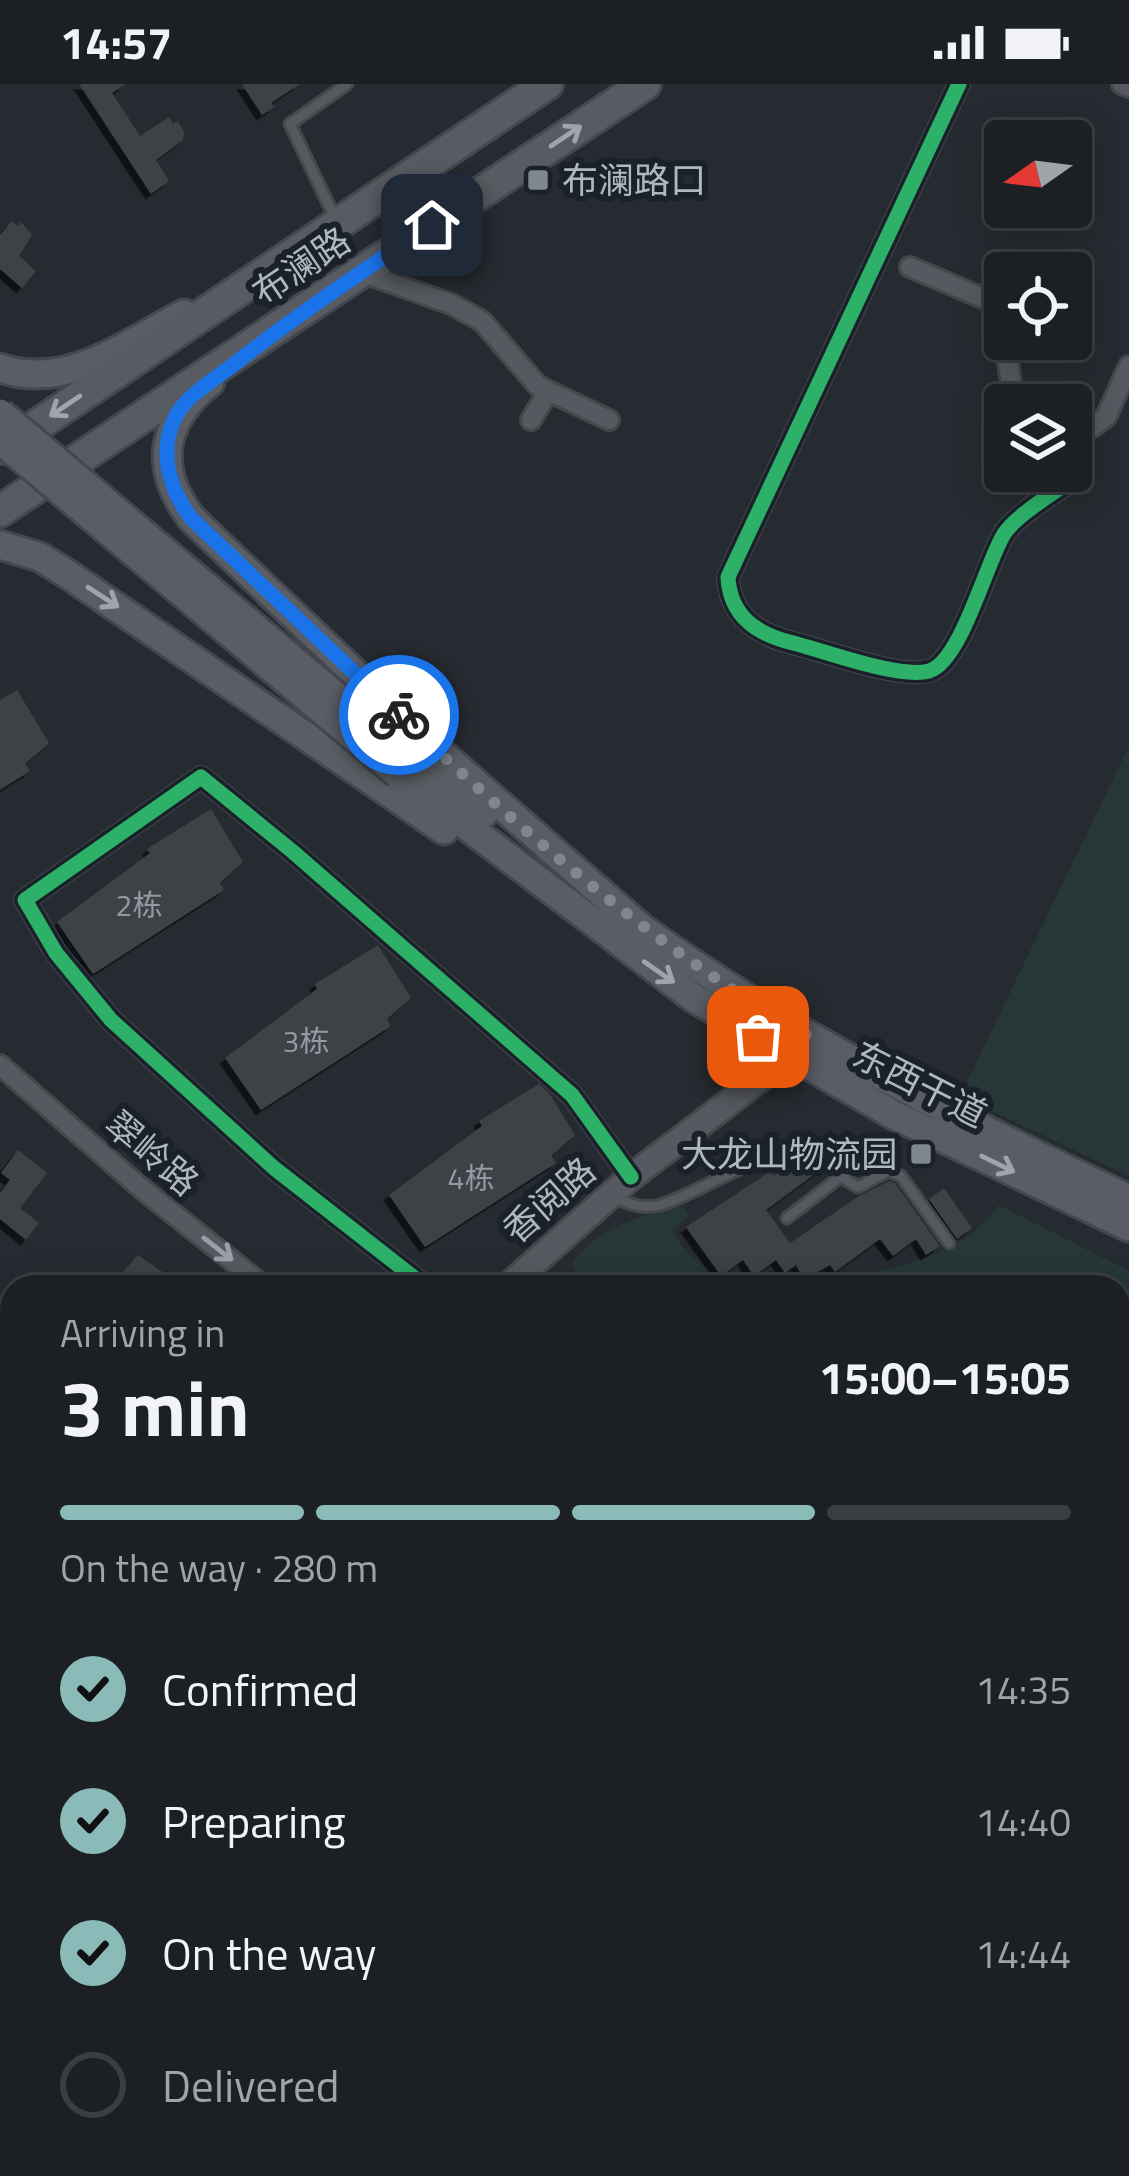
<!DOCTYPE html>
<html lang="en">
<head>
<meta charset="utf-8">
<style>
  :root { --surface:#1c2025; --page:#25282d; --text:#f1f3f6; --muted:#a0a3a7; --line:#3a3e42; --accent:#8bbbb9 }
  body { margin:0; font-family:"Titillium Web","Noto Sans SC",sans-serif; background:var(--page); color:var(--text); height:100vh; display:flex; flex-direction:column; font-size:45px; white-space:nowrap }
  * { box-sizing:border-box; margin:0 }
  p { font-size:39px; color:var(--muted) }
  .icon { flex:none; width:66px; height:66px; fill:none; stroke:currentColor; stroke-width:2; stroke-linecap:round; stroke-linejoin:round }
  .map { position:relative; flex:1; overflow:hidden }
  .drawer { position:absolute; left:0px; top:1191px; width:1131px; height:903px; display:flex; flex-direction:column; background:var(--surface); border-radius:36px 36px 0 0; box-shadow:0 6px 30px #0003,0 0 0 3px var(--line) }
  .drawer>* { flex:none }
  .needle { width:78px; rotate:256deg }
  .buttons { position:absolute; left:984px; top:36px; display:grid; gap:24px }
  .buttons a { display:grid; place-items:center; width:108px; height:108px; border-radius:12px; background:var(--surface); box-shadow:0 6px 30px #0003,0 0 0 3px var(--line); font-size:60px }
  .pin { position:absolute; display:grid; place-items:center; width:102px; height:102px; color:#fff; margin:-51px; border-radius:24px; box-shadow:0 6px 18px #0006 }
  .courier { position:absolute; display:grid; place-items:center; width:120px; height:120px; margin:-60px; border:9px solid #1a73e8; border-radius:50%; background:#fff; color:#222; box-shadow:0 3px 15px #0007 }
  .summary em { font-style:normal; font-weight:700 }
  .summary div { display:flex; flex-direction:column-reverse }
  .summary { display:flex; align-items:center; justify-content:space-between; height:204px; padding:0 60px }
  h1 { font-size:78px; font-weight:700; line-height:90px }
  .bar { display:grid; grid-template-columns:repeat(4,1fr); gap:18px 12px; align-content:center; height:144px; padding:0 60px }
  .bar i { height:15px; border-radius:9px; background:var(--line) }
  .bar .current { background:var(--accent) }
  .bar p { grid-column:span 4 }
  ol { padding:0 60px; list-style:none }
  li { display:flex; align-items:center; gap:36px; height:132px }
  li p { margin-inline-start:auto }
  li .icon { padding:12px; border-radius:50%; background:var(--accent); color:#111; stroke-width:4 }
  li:last-child { color:var(--muted) }
  li i { width:66px; height:66px; border:6px solid var(--line); border-radius:50% }
  .status { display:flex; justify-content:space-between; align-items:center; height:84px; padding:0 60px; background:var(--surface); direction:ltr }
  .status svg { height:33px; fill:currentColor }
  .map>svg:first-child { display:block }
  .green { fill:#273637 }
  .building { fill:#3e4247; filter:url(#shadow) }
  .lines { fill:none; stroke-linecap:round; stroke-linejoin:round }
  .service-casing { stroke:#44484d; stroke-width:15 }
  .minor-casing { stroke:#44484d; stroke-width:24 }
  .tertiary-casing { stroke:#44484d; stroke-width:30 }
  .secondary-casing { stroke:#43474e; stroke-width:33 }
  .primary-casing { stroke:#43474e; stroke-width:36 }
  .path { stroke:#5a5e63; stroke-width:3; stroke-dasharray:9 9; stroke-linecap:butt }
  .service { stroke:#56595f; stroke-width:9 }
  .minor { stroke:#56595f; stroke-width:18 }
  .tertiary { stroke:#56595f; stroke-width:24 }
  .secondary { stroke:#5a5d64; stroke-width:27 }
  .primary { stroke:#585b61; stroke-width:30 }
  .secondary-bridge-casing { stroke:#43474e; stroke-width:33; stroke-linecap:butt }
  .secondary-bridge { stroke:#5a5d64; stroke-width:27 }
  .cycleway-casing { stroke:#1a212a; stroke-width:22 }
  .cycleway { stroke:#2db169; stroke-width:15 }
  .oneway { stroke:#9ea5af }
  .oneway2 { stroke:#99a0a9 }
  .done { stroke:#7f868f; stroke-width:12; stroke-dasharray:0 21.6 }
  .route { stroke:#1a73e8; stroke-width:15 }
  .poi-dot { fill:#7f868f; stroke:#1a212a; stroke-width:4.5 }
  .labels { text-anchor:middle; stroke-width:12; stroke-linejoin:round; paint-order:stroke }
  .number-label { font-size:30px; fill:#939aa3 }
  .poi-label { font-size:36px; fill:#afb7c2; stroke:#1a212a; text-anchor:start }
  .street-label { font-size:36px; fill:#afb7c2; stroke:#1a212a }
</style>
</head>
<body>
<div class="status"><b>14:57</b><svg viewBox="0 0 49 12"><path d="M0 12V9h3v3zM5 12V6h3v6zM10 12V3h3v9zM15 12V0h3v12zM26 1h20v11H26zM47 4h2v5h-2z"/></svg></div>
<div class="map">
<svg width="1129" height="2092" viewBox="0 0 1129 2092">
  <defs>
    <filter id="shadow"><feDropShadow dx="-5.5" dy="5.5" stdDeviation="0" flood-color="#0009"/></filter>
  </defs>
  <rect width="100%" height="100%" fill="#262b31"/>
  <g class="green">
    <path d="M1129,662V1092L960,1012Z"/>
    <path d="M999,1121L1129,1187V2092H546L528,2082H1119V1203H790C860,1188 956,1185 999,1121Z"/>
    <path d="M682,1122L688,1132L672,1147C687,1175 719,1196 749,1203H583L572,1181C588,1148 648,1127 682,1122Z"/>
  </g>
  <g class="building">
    <path d="M79,0H126L112,9L140,52L169,33L173,40L178,37L184,48L183,56L156,76L169,97L151,110Z"/>
    <path d="M242,0H300L271,19L274,23L262,31Z"/>
    <path d="M12,137L18,142L21,138L32,151L19,172L36,187L22,204L0,185V151Z"/>
    <path d="M17,606L49,659L25,680L30,687L0,706V616Z"/>
    <path d="M211,725L243,778L220,799L224,806L93,890L57,838L150,769L147,765Z"/>
    <path d="M378,861L411,914L387,935L391,942L261,1026L225,974L317,905L315,900Z"/>
    <path d="M539,1000L549,1009L575,1051L551,1072L556,1079L425,1163L389,1111L482,1042L479,1037Z"/>
    <path d="M18,1066L47,1089L20,1124L39,1139L26,1156L0,1135V1109L10,1096L1,1089Z"/>
    <path d="M811,1072L822,1074L827,1081L766,1126L790,1159L859,1112L889,1097L895,1099L940,1162L926,1171L916,1155L893,1172L880,1155L835,1188L830,1181L804,1196L796,1181L785,1189L776,1176L754,1192L743,1176L721,1192L686,1143L771,1087L774,1092L799,1074Z"/>
    <path d="M944,1104L972,1144L957,1155L929,1115Z"/>
    <path d="M138,1171L184,1203H132L118,1193Z"/>
  </g>
  <g class="lines">
    <g class="service-casing">
      <g id="service">
        <path d="M335,134L290,40L347,0"/>
        <path d="M845,1070L901,1092L949,1159"/>
        <path d="M841,1093L858,1103L890,1086"/>
        <path d="M615,1113C629,1121 644,1125 660,1121C703,1110 815,1028 849,1080L844,1090L787,1134"/>
      </g>
    </g>
    <g class="minor-casing">
      <g id="minor">
        <path d="M959,0L728,493C730,532 756,550 793,559C825,567 899,595 929,587C961,578 986,479 1004,450C1016,431 1057,407 1077,392"/>
        <path d="M1122,0L1129,3"/>
        <path d="M910,183L999,221L1012,305L1030,321"/>
        <path d="M361,188L451,220L482,237L538,302L609,336"/>
        <path d="M531,336L548,308"/>
        <path d="M1071,342L1091,344L1106,333L1129,282"/>
        <path d="M0,981L141,1104L265,1203"/>
        <path d="M426,1203L274,1084L111,936L56,869L25,816L201,693L292,767L572,1011L631,1093"/>
        <path d="M0,1672L12,1721"/>
      </g>
    </g>
    <g class="tertiary-casing">
      <g id="tertiary">
        <path d="M507,1203L631,1093L803,962"/>
        <path d="M0,1978L12,1965"/>
        <path d="M388,2082L398,2092"/>
      </g>
    </g>
    <g class="secondary-casing">
      <g id="secondary">
        <path d="M0,284C67,307 126,260 184,230"/>
        <path d="M210,298C161,337 153,384 192,435L418,649L639,842"/>
        <path d="M0,461L40,473L69,491L444,746"/>
        <path d="M412,676L484,729"/>
        <path d="M398,690L694,914L892,1030L1129,1143"/>
        <path d="M626,833C782,947 954,1033 1129,1115"/>
      </g>
    </g>
    <g class="primary-casing">
      <g id="primary">
        <path d="M3,364L547,0"/>
        <path d="M0,427L645,0"/>
      </g>
    </g>
    <g class="path">
      <path d="M1119,1725L1129,1741"/>
      <path d="M1119,1918L1129,1922"/>
      <path d="M1119,1955L1129,1954"/>
      <path d="M907,2082L915,2092"/>
      <path d="M982,2092V2082"/>
    </g>
    <use href="#service" class="service"/>
    <use href="#minor" class="minor"/>
    <use href="#tertiary" class="tertiary"/>
    <use href="#secondary" class="secondary"/>
    <use href="#primary" class="primary"/>
    <g class="secondary-bridge-casing">
      <g id="secondary-bridge">
        <path d="M0,329L412,676"/>
        <path d="M0,356L398,690"/>
      </g>
    </g>
    <use href="#secondary-bridge" class="secondary-bridge"/>
    <g class="cycleway-casing">
      <g id="cycleway">
        <path d="M959,0L728,493C730,532 756,550 793,559C825,567 899,595 929,587C961,578 986,479 1004,450C1016,431 1057,407 1077,392"/>
        <path d="M426,1203L274,1084L111,936L56,869L25,816L201,693L292,767L572,1011L631,1093"/>
      </g>
    </g>
    <use href="#cycleway" class="cycleway"/>
  </g>
  <defs><path id="oneway-shaft" d="M-6 0H5M1.5-3L5.5 0L1.5 3" fill="none" stroke-width="1.6" stroke-linecap="round" stroke-linejoin="round" transform="scale(3)"/></defs>
  <g class="oneway">
    <use href="#oneway-shaft" transform="translate(566 52) rotate(-34)"/>
    <use href="#oneway-shaft" transform="translate(65 322) rotate(146)"/>
    <use href="#oneway-shaft" transform="translate(103 513) rotate(33)"/>
    <use href="#oneway-shaft" transform="translate(659 888) rotate(35)"/>
    <use href="#oneway-shaft" transform="translate(998 1080) rotate(26)"/>
  </g>
  <use class="oneway2" href="#oneway-shaft" transform="translate(218 1165) rotate(38)"/>
  <g class="lines">
    <path class="done" d="M399,631C527,751 659,868 812,954L790,972L758,953"/>
    <path class="route" d="M399,631L192,435C169,406 157,365 177,330C189,310 215,295 233,281C297,231 364,186 432,141"/>
  </g>
  <g class="poi-dot">
    <rect x="526" y="84" width="24" height="24" rx="6"/>
    <rect x="909" y="1058" width="24" height="24" rx="6"/>
  </g>
  <g class="labels">
    <g class="number-label">
      <text x="139" y="832">2栋</text>
      <text x="306" y="968">3栋</text>
      <text x="471" y="1105">4栋</text>
    </g>
    <g class="poi-label">
      <text x="562" y="109">布澜路口</text>
      <text x="897" y="1083" text-anchor="end">大龙山物流园</text>
    </g>
    <g class="street-label">
      <text transform="translate(301 182) rotate(-34)" y="13">布澜路</text>
      <text transform="translate(920 1000) rotate(27)" y="13">东西干道</text>
      <text transform="translate(152 1069) rotate(40)" y="13">翠岭路</text>
      <text transform="translate(549 1116) rotate(-41)" y="13">香阅路</text>
    </g>
  </g>
</svg>
<div class="buttons">
<a><svg class="needle" viewBox="-14 -14 28 28"><path d="M0-13l5 13h-10z" fill="#e53935"/><path d="M0 13l5-13h-10z" fill="#a0a3a7"/></svg></a>
<a><svg class="icon" aria-label="locate" viewBox="0 0 24 24"><circle cx="12" cy="12" r="6"/><path d="M12 2v4M12 18v4M2 12h4M18 12h4"/></svg></a>
<a><svg class="icon" aria-label="layers" viewBox="0 0 24 24"><path d="M12 4l9 5-9 5-9-5zM3 14l9 5 9-5"/></svg></a>
</div>
<div class="pin" style="left:758px;top:953px;background:#ea580c"><svg class="icon" aria-label="bag" viewBox="0 0 24 24"><path d="M5 8h14l-1 12H6zM9 8a3 3 0 0 1 6 0"/></svg></div>
<div class="pin" style="left:432px;top:141px;background:#1f2937"><svg class="icon" aria-label="home" viewBox="0 0 24 24"><path d="M3 11l9-7 9 7M6 9v11h12V9"/></svg></div>
<div class="courier" style="left:399px;top:631px"><svg class="icon" aria-label="bike" viewBox="0 0 24 24"><circle cx="6" cy="16" r="4"/><circle cx="18" cy="16" r="4"/><path d="M6 16l4-8h5l3 8M10 8l3 8H6M13 5h3"/></svg></div>
<section class="drawer">
<div class="summary"><div><h1>3 min</h1><p>Arriving in</p></div><em>15:00–15:05</em></div>
<div class="bar"><i class="current"></i><i class="current"></i><i class="current"></i><i></i><p>On the way · 280 m</p></div>
<ol>
<li><svg class="icon" aria-label="check" viewBox="0 0 24 24"><path d="M5 12l5 5 9-10"/></svg>Confirmed<p>14:35</p></li>
<li><svg class="icon" aria-label="check" viewBox="0 0 24 24"><path d="M5 12l5 5 9-10"/></svg>Preparing<p>14:40</p></li>
<li><svg class="icon" aria-label="check" viewBox="0 0 24 24"><path d="M5 12l5 5 9-10"/></svg>On the way<p>14:44</p></li>
<li><i></i>Delivered</li>
</ol>
</section>
</div>
</body>
</html>
